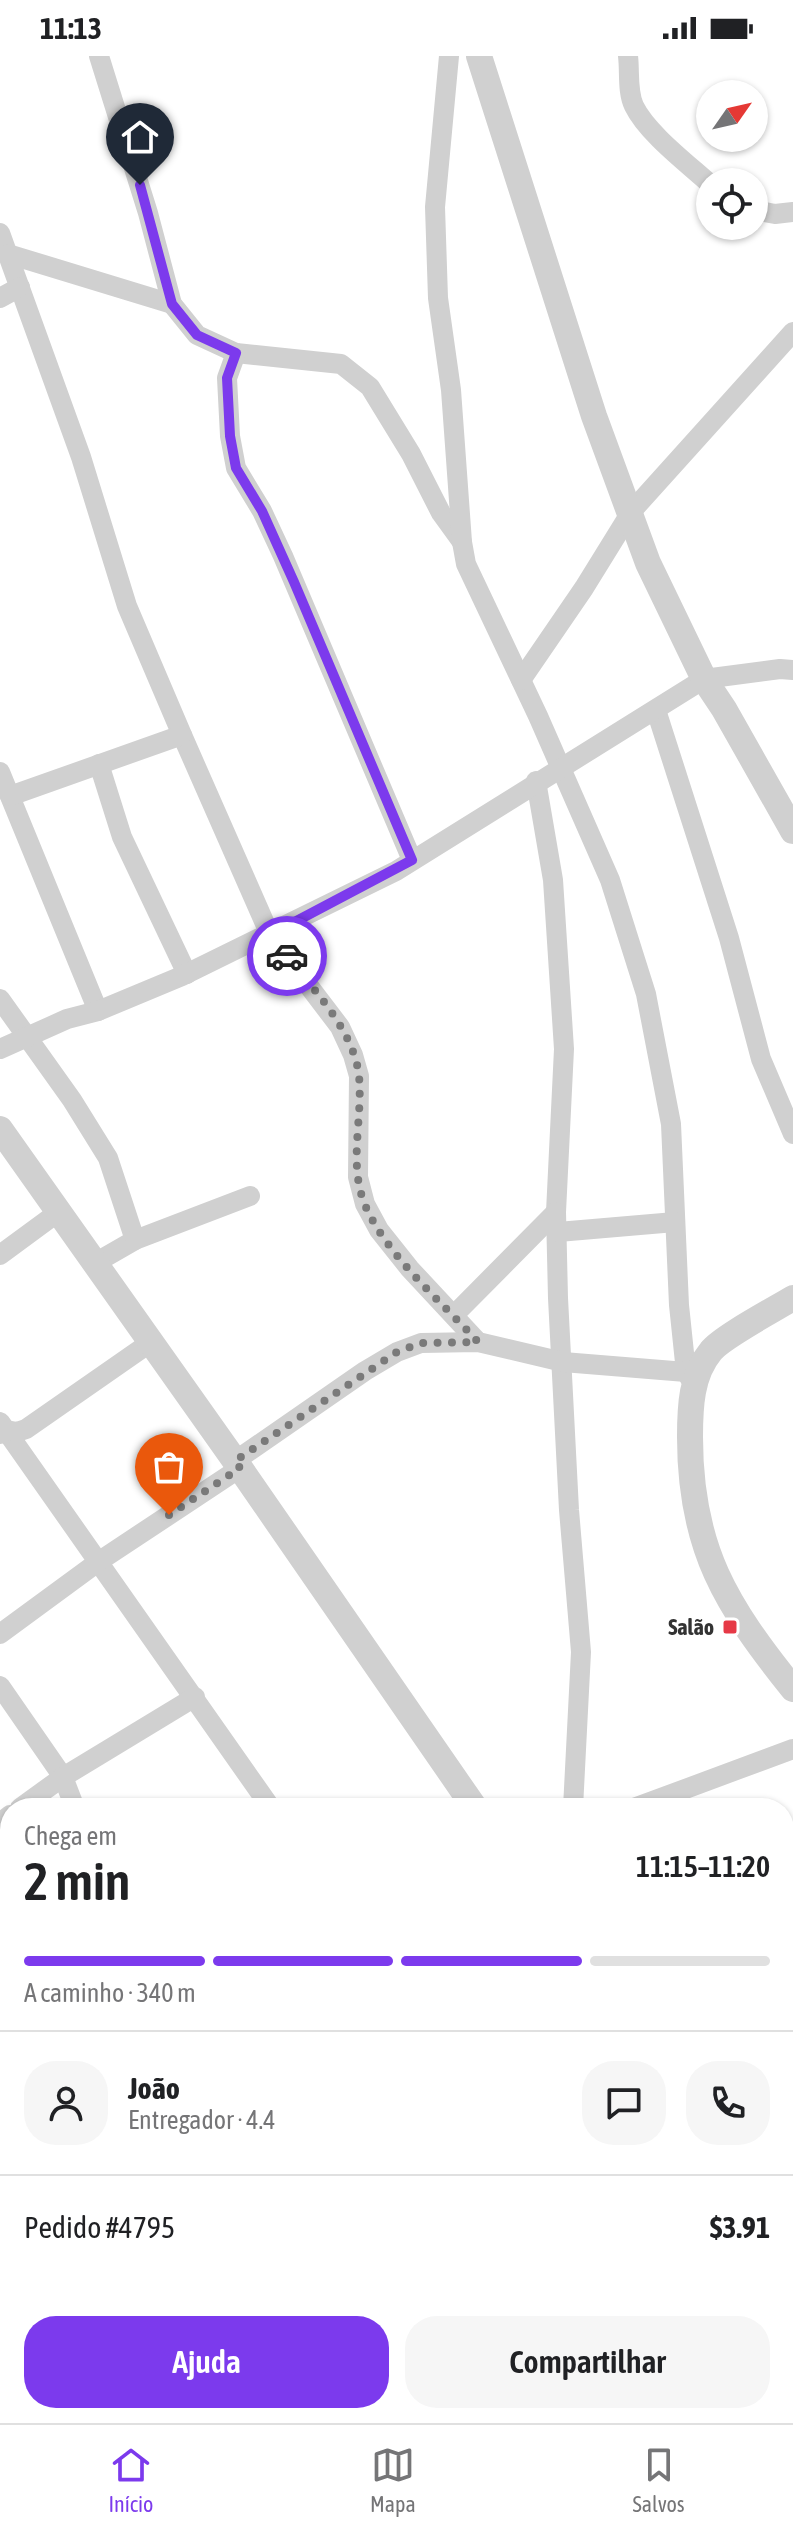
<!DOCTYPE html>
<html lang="pt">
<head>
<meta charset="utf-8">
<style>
  :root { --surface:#fff; --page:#f6f6f6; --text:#202124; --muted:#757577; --line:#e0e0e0; --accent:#7c3aed }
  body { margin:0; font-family:"Asap Condensed",sans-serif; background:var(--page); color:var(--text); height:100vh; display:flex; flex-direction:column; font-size:30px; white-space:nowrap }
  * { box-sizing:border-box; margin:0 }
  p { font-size:26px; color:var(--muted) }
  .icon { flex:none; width:44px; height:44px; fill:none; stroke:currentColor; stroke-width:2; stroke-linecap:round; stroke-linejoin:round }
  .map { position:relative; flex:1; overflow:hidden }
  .panel { position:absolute; left:0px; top:1742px; width:794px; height:626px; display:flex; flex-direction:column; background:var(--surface); border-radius:32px 32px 0 0; box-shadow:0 2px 6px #0004 }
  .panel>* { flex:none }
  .needle { width:52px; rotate:56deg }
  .buttons { position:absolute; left:696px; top:24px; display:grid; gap:16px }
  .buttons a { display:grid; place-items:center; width:72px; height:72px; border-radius:50%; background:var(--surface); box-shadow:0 2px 6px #0004; font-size:40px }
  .pin { position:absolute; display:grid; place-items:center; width:68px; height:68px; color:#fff; margin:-82px -34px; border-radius:50% 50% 50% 0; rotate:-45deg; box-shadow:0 0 8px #0007 }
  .pin .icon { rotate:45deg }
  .courier { position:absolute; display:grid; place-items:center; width:80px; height:80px; margin:-40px; border:6px solid #7c3aed; border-radius:50%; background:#fff; color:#222; box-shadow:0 2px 10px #0007 }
  .overview em { font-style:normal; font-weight:600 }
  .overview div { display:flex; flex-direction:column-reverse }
  .overview { display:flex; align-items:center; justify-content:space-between; height:136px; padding:0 24px }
  h1 { font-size:52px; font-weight:600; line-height:60px }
  .bar { display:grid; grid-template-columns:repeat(4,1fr); gap:12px 8px; align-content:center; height:96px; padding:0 24px }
  .bar i { height:10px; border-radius:6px; background:var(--line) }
  .bar .on { background:var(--accent) }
  .bar p { grid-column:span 4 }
  .line { display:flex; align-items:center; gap:20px; padding:0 24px; border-top:2px solid var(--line) }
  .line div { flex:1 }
  .round { display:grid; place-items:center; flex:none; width:84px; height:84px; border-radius:32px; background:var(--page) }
  .primary-button { display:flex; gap:16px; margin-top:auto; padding:16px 24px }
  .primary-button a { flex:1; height:92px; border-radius:32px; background:var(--accent); color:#fff; font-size:32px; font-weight:600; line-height:92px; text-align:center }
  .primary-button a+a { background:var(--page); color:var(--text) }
  .status { display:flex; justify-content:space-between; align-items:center; height:56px; padding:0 40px; background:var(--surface); direction:ltr }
  .status svg { height:22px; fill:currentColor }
  .dock { display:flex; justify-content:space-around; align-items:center; height:112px; border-top:2px solid var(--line); background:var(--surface); font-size:22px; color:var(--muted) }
  .dock a { display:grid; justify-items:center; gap:4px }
  .dock .on { color:var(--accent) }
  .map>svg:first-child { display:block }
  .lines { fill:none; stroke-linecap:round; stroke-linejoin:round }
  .minor { stroke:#d0d0d0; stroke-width:20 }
  .tertiary { stroke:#d0d0d0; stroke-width:26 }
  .done { stroke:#7a7a7a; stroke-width:8; stroke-dasharray:0 14.4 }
  .route { stroke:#7c3aed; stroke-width:10 }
  .poi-dot { fill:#e63946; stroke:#fff; stroke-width:3 }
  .labels { text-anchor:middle; stroke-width:8; stroke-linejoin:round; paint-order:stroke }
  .poi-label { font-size:22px; font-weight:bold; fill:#333; stroke:#fff; text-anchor:end }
</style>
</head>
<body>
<div class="status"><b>11:13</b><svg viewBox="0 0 49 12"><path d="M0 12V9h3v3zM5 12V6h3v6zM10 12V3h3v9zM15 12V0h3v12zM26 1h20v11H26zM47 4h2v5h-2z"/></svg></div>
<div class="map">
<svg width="793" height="2367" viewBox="0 0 793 2367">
  <rect width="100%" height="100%" fill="#fff"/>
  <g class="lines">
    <g class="minor">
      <path d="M99,0L148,157L172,248L197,279L236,297L341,308L370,331L411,398L441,457L462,486"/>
      <path d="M449,0L435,151L438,242L451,334L462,486L466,508L538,660L610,824L646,938L671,1068L679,1249L686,1316L694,1329"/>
      <path d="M628,0C630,16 627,35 634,50C647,77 688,108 710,128"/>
      <path d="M754,154L775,158L793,156"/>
      <path d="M0,177L81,401L127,550L182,679L270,879L340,971L353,999L359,1020L358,1121L365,1148L379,1174L410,1213L478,1286"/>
      <path d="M8,198L172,248"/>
      <path d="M0,242L20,231"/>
      <path d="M236,297L227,322L230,380L236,412L262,455L283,500L412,804"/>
      <path d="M521,624L584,532L631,456L793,276"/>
      <path d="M656,654L729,882L761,1003L793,1078"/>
      <path d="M99,708L122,781L187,918"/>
      <path d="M0,716L98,955"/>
      <path d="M536,725L553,824L564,993L556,1156L558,1242L569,1454L581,1596L573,1752"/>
      <path d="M10,740L182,679"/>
      <path d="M0,943L72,1044L108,1102L135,1184L95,1207"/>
      <path d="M0,993L67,963L98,955L182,920L396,815L704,623L780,613L793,614"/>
      <path d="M558,1176L675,1166"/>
      <path d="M135,1184L250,1140"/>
      <path d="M0,1199L57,1157"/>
      <path d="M454,1259L556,1156"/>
      <path d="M0,1366L271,1752"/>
      <path d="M0,1378L6,1374L17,1376L26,1373L151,1286"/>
      <path d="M235,1405L365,1315L397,1296L421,1287L478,1286L563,1306L686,1316"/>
      <path d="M0,1578L98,1506L240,1412"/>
      <path d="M0,1630L63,1721L75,1752"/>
      <path d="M20,1752L63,1721L195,1641"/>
      <path d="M634,1752L793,1693"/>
      <path d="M0,1767L10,1759"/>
      <path d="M0,1920L10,1935"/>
      <path d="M0,2144L10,2138"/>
      <path d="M0,2332L10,2333"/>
      <path d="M358,2358L414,2365"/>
      <path d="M694,2358L701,2367"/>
      <path d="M111,2367L112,2358"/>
      <path d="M260,2367L261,2358"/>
      <path d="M775,2367L793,2355"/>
    </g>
    <g class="tertiary">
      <path d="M479,0L594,360L648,507L704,623L724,653L793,775"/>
      <path d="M0,1073L240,1412L475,1752"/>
      <path d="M793,1242C775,1253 722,1281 711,1295C691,1319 690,1351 690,1381C690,1493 726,1549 793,1633"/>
      <path d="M784,2208L793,2220"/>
    </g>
  </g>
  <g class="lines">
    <path class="done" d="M169,1459L240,1412L235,1405L397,1296L421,1287L478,1286C441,1245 387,1200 365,1149C348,1108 363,1063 359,1020C354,975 314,934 287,900"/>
    <path class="route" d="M140,129L172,248L197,279L236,297L227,322L230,380L236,412L262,455L294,526L412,804L270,879L287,900"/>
  </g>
  <rect class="poi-dot" x="722" y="1563" width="16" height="16" rx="4"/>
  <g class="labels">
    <g class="poi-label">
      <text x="714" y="1579">Salão</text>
    </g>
  </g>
</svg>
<div class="buttons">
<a><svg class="needle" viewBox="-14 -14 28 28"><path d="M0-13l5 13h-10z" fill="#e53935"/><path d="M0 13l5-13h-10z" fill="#757577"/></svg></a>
<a><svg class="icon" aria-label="locate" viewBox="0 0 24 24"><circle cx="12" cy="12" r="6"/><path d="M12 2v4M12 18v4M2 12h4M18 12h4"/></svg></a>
</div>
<div class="pin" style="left:169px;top:1459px;background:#ea580c"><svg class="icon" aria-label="bag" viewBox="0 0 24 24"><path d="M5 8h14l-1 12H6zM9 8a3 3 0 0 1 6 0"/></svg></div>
<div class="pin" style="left:140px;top:129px;background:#1f2937"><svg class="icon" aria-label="home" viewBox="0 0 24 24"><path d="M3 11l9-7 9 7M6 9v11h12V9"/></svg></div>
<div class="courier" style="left:287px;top:900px"><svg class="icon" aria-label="car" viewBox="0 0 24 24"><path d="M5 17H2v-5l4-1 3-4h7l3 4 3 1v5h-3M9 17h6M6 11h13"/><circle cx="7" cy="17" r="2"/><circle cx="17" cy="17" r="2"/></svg></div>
<section class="panel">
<div class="overview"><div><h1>2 min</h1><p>Chega em</p></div><em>11:15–11:20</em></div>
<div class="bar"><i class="on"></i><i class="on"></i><i class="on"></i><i></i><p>A caminho · 340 m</p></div>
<div class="line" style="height:144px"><a class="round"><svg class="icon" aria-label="person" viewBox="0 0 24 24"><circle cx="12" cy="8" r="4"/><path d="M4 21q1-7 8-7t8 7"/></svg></a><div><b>João</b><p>Entregador · 4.4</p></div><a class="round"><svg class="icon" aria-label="chat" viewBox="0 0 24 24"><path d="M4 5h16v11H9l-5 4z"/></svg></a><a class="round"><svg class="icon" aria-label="phone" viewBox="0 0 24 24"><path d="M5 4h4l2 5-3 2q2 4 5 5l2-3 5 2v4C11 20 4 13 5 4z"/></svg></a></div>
<div class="line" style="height:104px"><div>Pedido #4795</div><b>$3.91</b></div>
<div class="primary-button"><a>Ajuda</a><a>Compartilhar</a></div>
</section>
</div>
<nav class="dock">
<a class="on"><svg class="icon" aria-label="home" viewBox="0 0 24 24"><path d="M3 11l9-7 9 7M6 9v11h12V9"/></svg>Início</a>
<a><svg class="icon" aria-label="map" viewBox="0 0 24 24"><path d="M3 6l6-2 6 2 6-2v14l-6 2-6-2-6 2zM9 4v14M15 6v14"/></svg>Mapa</a>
<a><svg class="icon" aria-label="saved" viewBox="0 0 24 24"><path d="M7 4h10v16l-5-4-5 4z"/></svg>Salvos</a>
</nav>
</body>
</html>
